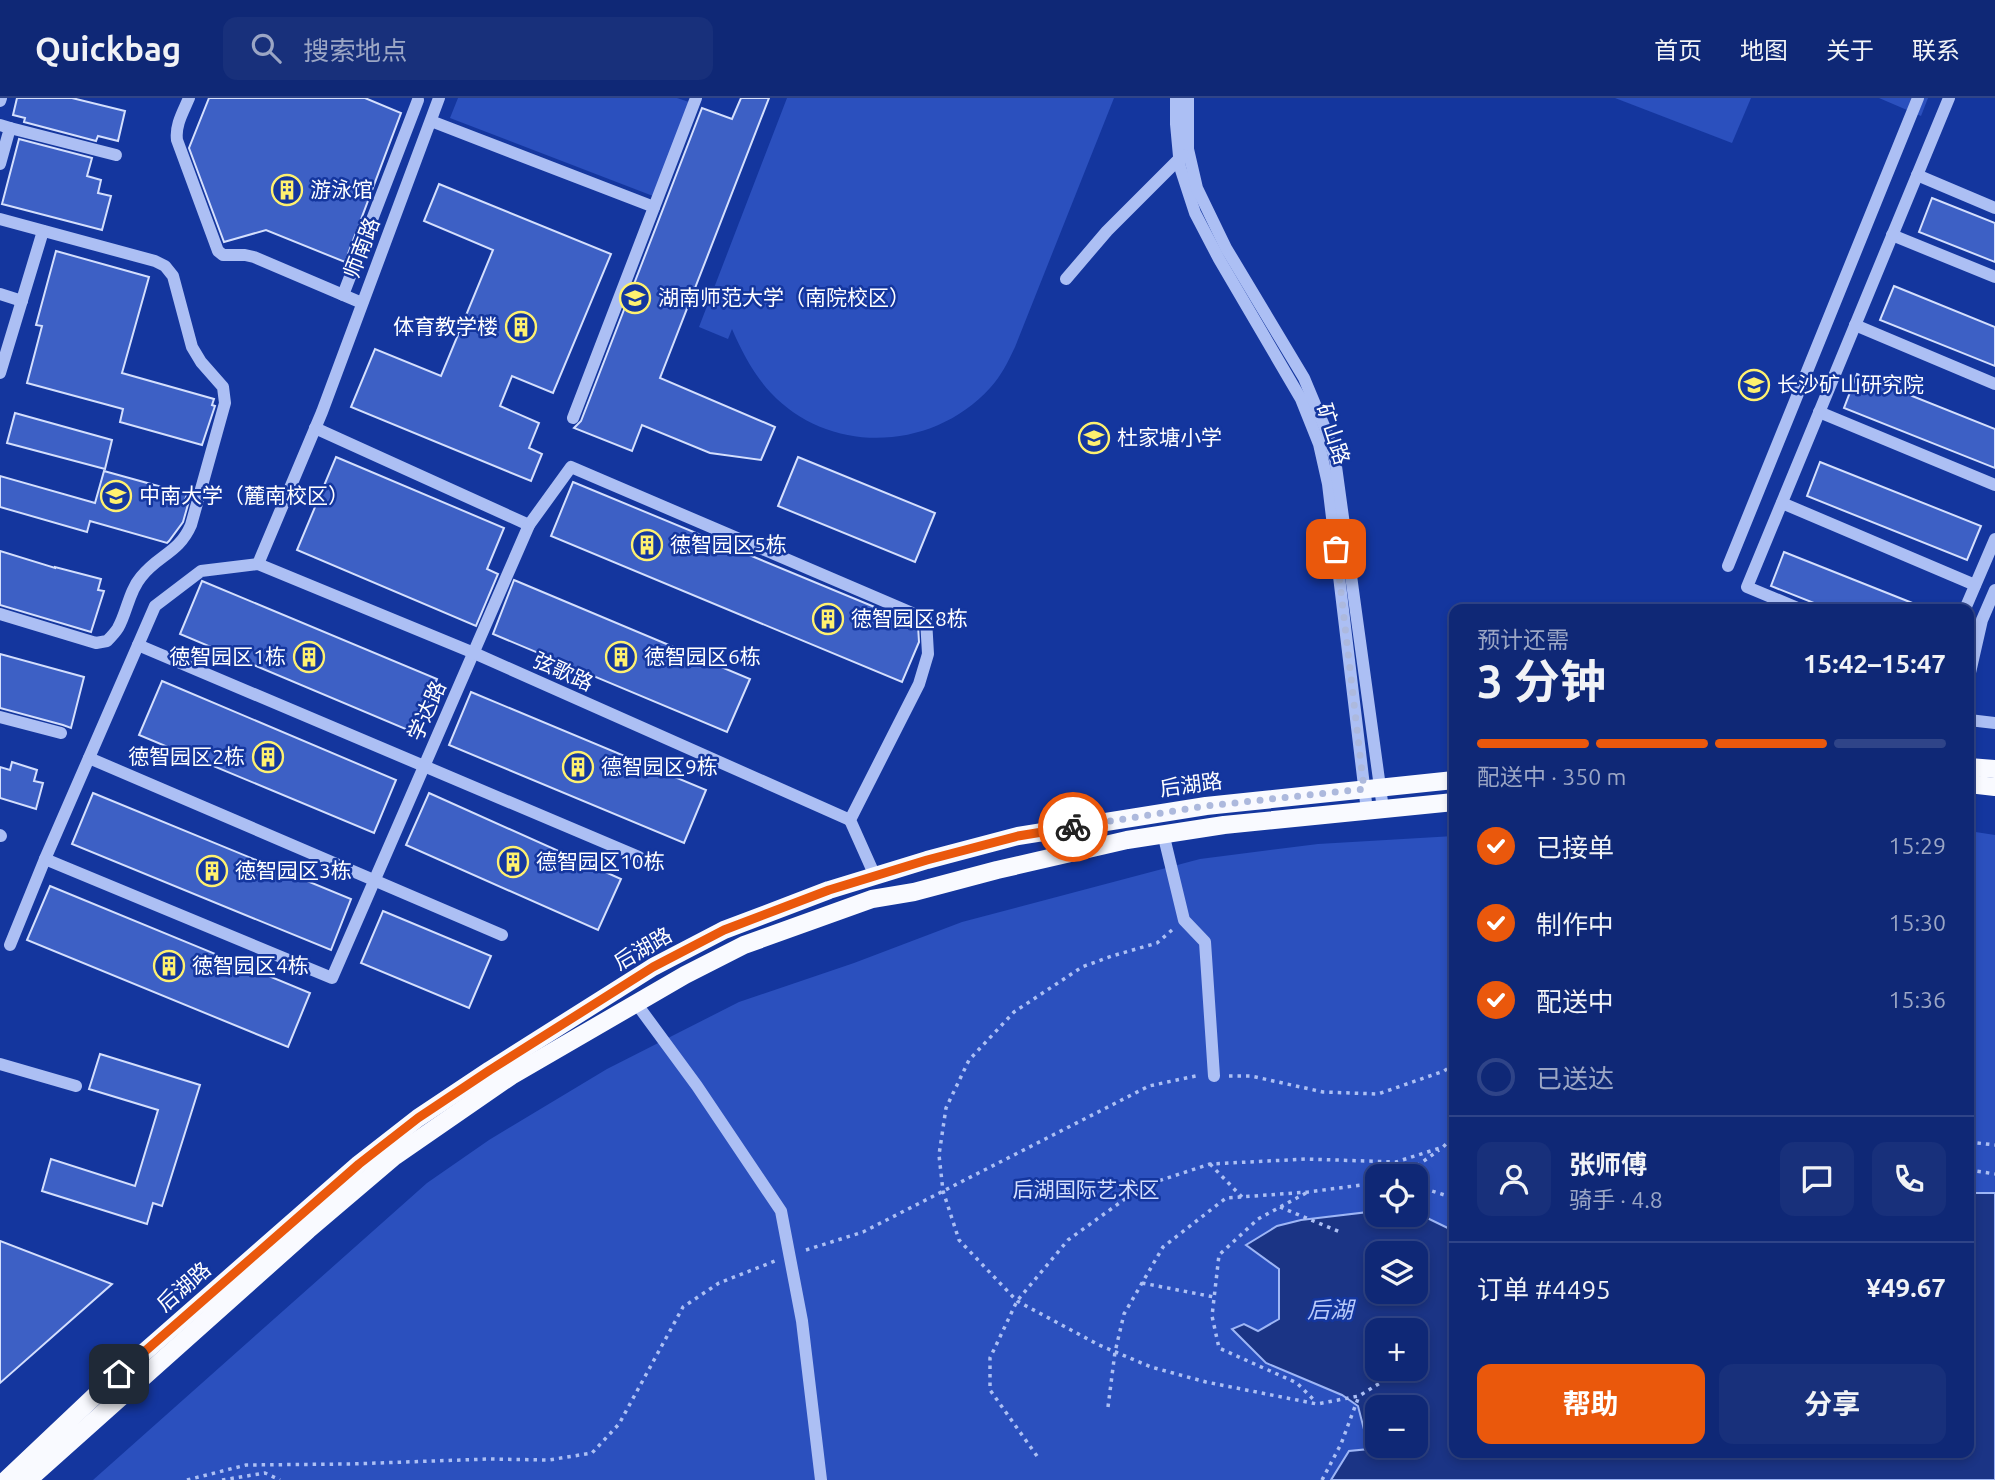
<!DOCTYPE html>
<html lang="zh">
<head>
<meta charset="utf-8">
<style>
  :root { --surface:#0f2876; --page:#18307b; --text:#f1f3f6; --muted:#9ba6c5; --line:#2f4488; --accent:#ea580c }
  body { margin:0; font-family:Ubuntu,"Noto Sans SC",sans-serif; background:var(--page); color:var(--text); height:100vh; display:flex; flex-direction:column; font-size:26px; white-space:nowrap }
  * { box-sizing:border-box; margin:0 }
  p { font-size:23px; color:var(--muted) }
  .icon { flex:none; width:38px; height:38px; fill:none; stroke:currentColor; stroke-width:2; stroke-linecap:round; stroke-linejoin:round }
  .map { position:relative; flex:1; overflow:hidden }
  .drawer { position:absolute; left:1449px; top:506px; width:525px; height:854px; display:flex; flex-direction:column; background:var(--surface); border-radius:14px; box-shadow:0 4px 10px #0003,0 0 0 2px var(--line) }
  .drawer>* { flex:none }
  .buttons { position:absolute; left:1365px; top:1066px; display:grid; gap:14px }
  .buttons a { display:grid; place-items:center; width:63px; height:63px; border-radius:14px; background:var(--surface); box-shadow:0 4px 10px #0003,0 0 0 2px var(--line); font-size:35px }
  .pin { position:absolute; display:grid; place-items:center; width:60px; height:60px; color:#fff; margin:-30px; border-radius:14px; box-shadow:0 4px 10px #0006 }
  .courier { position:absolute; display:grid; place-items:center; width:70px; height:70px; margin:-35px; border:5px solid #ea580c; border-radius:50%; background:#fff; color:#222; box-shadow:0 2px 9px #0007 }
  .overview em { font-style:normal; font-weight:700 }
  .overview div { display:flex; flex-direction:column-reverse }
  .overview { display:flex; align-items:center; justify-content:space-between; height:119px; padding:0 28px }
  h1 { font-size:46px; font-weight:700; line-height:52px }
  .bar { display:grid; grid-template-columns:repeat(4,1fr); gap:10px 7px; align-content:center; height:84px; padding:0 28px }
  .bar i { height:9px; border-radius:5px; background:var(--line) }
  .bar .active { background:var(--accent) }
  .bar p { grid-column:span 4 }
  .line { display:flex; align-items:center; gap:18px; padding:0 28px; border-top:2px solid var(--line) }
  .line div { flex:1 }
  .round { display:grid; place-items:center; flex:none; width:74px; height:74px; border-radius:14px; background:var(--page) }
  ol { padding:0 28px; list-style:none }
  li { display:flex; align-items:center; gap:21px; height:77px }
  li p { margin-inline-start:auto }
  li .icon { padding:7px; border-radius:50%; background:var(--accent); color:#fff; stroke-width:4 }
  li:last-child { color:var(--muted) }
  li i { width:38px; height:38px; border:4px solid var(--line); border-radius:50% }
  .button { display:flex; gap:14px; margin-top:auto; padding:14px 28px }
  .button a { flex:1; height:80px; border-radius:14px; background:var(--accent); color:#fff; font-size:28px; font-weight:700; line-height:80px; text-align:center }
  .button a+a { background:var(--page); color:var(--text) }
  header { display:flex; align-items:center; gap:42px; box-sizing:border-box; height:98px; padding:0 35px; background:var(--surface); border-bottom:2px solid var(--line) }
  header strong { font-size:33px }
  nav { display:flex; gap:38px; margin-inline-start:auto; font-size:24px }
  .search { width:490px; height:63px; background:var(--page); display:flex; align-items:center; gap:18px; box-sizing:border-box; padding:0 24px; border-radius:14px; color:var(--muted); font-size:26px }
  .map>svg:first-child { display:block }
  .green { fill:#2b50be; fill-rule:evenodd }
  .water { fill:#1b3485; stroke:#9eb6f6; stroke-width:2; fill-rule:evenodd }
  .building { fill:#3d60c5; stroke:#d4dffd; stroke-width:2 }
  .lines { fill:none; stroke-linecap:round; stroke-linejoin:round }
  .path { stroke:#acbff4; stroke-width:3.5; stroke-dasharray:3.5 5; stroke-linecap:butt }
  .minor { stroke:#acbff4; stroke-width:12 }
  .major { stroke:#f9faff; stroke-width:18 }
  .done { stroke:#adb9dd; stroke-width:7; stroke-dasharray:0 12.6 }
  .route { stroke:#ea580c; stroke-width:9 }
  .labels { text-anchor:middle; stroke-width:5; stroke-linejoin:round; paint-order:stroke }
  .poi-label { font-size:21px; fill:#fff; stroke:#14369e; text-anchor:start }
  .street-label { font-size:21px; fill:#fff; stroke:#14369e }
  .park-label { font-size:21px; fill:#d4dffd; stroke:#14369e }
  .water-label { font-size:23px; font-style:italic; fill:#b9cafa; stroke:#14369e }
</style>
</head>
<body>
<header>
<strong>Quickbag</strong>
<div class="search"><svg class="icon" aria-label="search" viewBox="0 0 24 24"><circle cx="10" cy="10" r="6"/><path d="M15 15l6 6"/></svg>搜索地点</div>
<nav><a>首页</a><a>地图</a><a>关于</a><a>联系</a></nav>
</header>
<div class="map">
<svg width="1995" height="1382" viewBox="0 0 1995 1382">
  <rect width="100%" height="100%" fill="#14369e"/>
  <g class="green">
    <path d="M458,0H677L689,4L653,98L450,20Z"/>
    <path d="M787,0H1114L1015,249C1008,264 1001,278 990,290C933,353 830,358 771,295C754,277 742,254 732,231L728,241L699,229Z"/>
    <path d="M1615,0H1751L1732,45Z"/>
    <path d="M1879,0H1928L1921,18Z"/>
    <path d="M1969,733L1995,737V1382H93L427,1085L489,1042L607,971L739,904L854,865L962,824L1200,761L1318,746L1454,738V1354H1969ZM1377,1078H1416V1116H1377ZM1377,1155H1416V1194H1377ZM1377,1232H1416V1270H1377ZM1377,1309H1416V1348H1377Z"/>
  </g>
  <path class="water" d="M1969,1095H1995V1382H1331L1349,1353L1369,1351L1358,1308L1342,1297L1266,1265L1232,1231L1244,1226L1258,1233L1279,1221V1171L1246,1147L1277,1128L1301,1122L1377,1113V1116L1421,1117L1454,1133V1354H1969ZM1377,1155H1416V1194H1377ZM1377,1232H1416V1270H1377ZM1377,1309H1416V1348H1377Z"/>
  <g class="building">
    <path d="M17,0H72L125,13L118,43L98,38L96,43L24,24L25,20L13,17Z"/>
    <path d="M209,0H365L401,15L345,164L266,132L224,144L189,50Z"/>
    <path d="M741,0H769L660,280L775,329L761,362L710,355L642,327L632,353L574,330L581,323L702,10L732,21Z"/>
    <path d="M19,41L92,60L87,78L101,82L98,95L111,98L102,132L2,106Z"/>
    <path d="M439,86L611,156L553,295L512,278L500,308L539,325L529,350L542,356L531,383L351,309L375,251L441,278L493,152L424,123Z"/>
    <path d="M1932,100L1995,125V164L1919,134Z"/>
    <path d="M56,153L149,179L122,275L214,301L212,307L215,308L202,347L120,324L123,311L27,285L42,228L36,227Z"/>
    <path d="M1894,188L1995,229V268L1880,222Z"/>
    <path d="M1857,276L1995,331V370L1844,310Z"/>
    <path d="M15,315L112,342L105,371L7,345Z"/>
    <path d="M336,359L504,430L487,471L498,476L476,528L297,452Z"/>
    <path d="M798,359L935,415L915,464L778,408Z"/>
    <path d="M1820,364L1981,428L1967,462L1807,398Z"/>
    <path d="M104,373L187,396L185,402L189,403L183,424L169,443L167,445L90,423L87,434L0,409V378L95,405Z"/>
    <path d="M573,384L918,527L919,544L902,584L551,438Z"/>
    <path d="M0,453L55,470V469L101,481L98,492L104,493L91,534L0,507Z"/>
    <path d="M1784,454L1925,510V511H1829L1771,488Z"/>
    <path d="M514,482L750,581L727,634L493,536Z"/>
    <path d="M202,483L437,581L415,635L180,536Z"/>
    <path d="M0,556L84,579L71,630L63,627L0,610Z"/>
    <path d="M162,583L396,682L374,735L139,637Z"/>
    <path d="M471,594L706,692L684,745L449,647Z"/>
    <path d="M12,664L37,672L34,683L43,685L36,711L0,700V669L10,672Z"/>
    <path d="M93,695L351,801L331,852L72,746Z"/>
    <path d="M429,695L621,781L598,832L406,747Z"/>
    <path d="M50,788L310,895L288,949L27,842Z"/>
    <path d="M383,813L491,858L469,910L361,865Z"/>
    <path d="M100,956L200,987L162,1108L153,1105L147,1126L42,1093L51,1061L135,1088L158,1012L89,991Z"/>
    <path d="M0,1143L112,1186L0,1285Z"/>
  </g>
  <g class="lines">
    <g class="path">
      <path d="M1172,832L1157,845L1112,858L1082,869L1014,914L969,962L946,1010L939,1057L943,1093L959,1142L1017,1203L1099,1247L1151,1269L1206,1284L1317,1306L1359,1298L1404,1270"/>
      <path d="M1229,978H1251L1323,994L1378,996L1444,973L1454,966"/>
      <path d="M1969,1044L1995,1047"/>
      <path d="M1210,1066L1242,1099"/>
      <path d="M1969,1072L1995,1076"/>
      <path d="M1403,1078L1439,1052"/>
      <path d="M1416,1088L1454,1100"/>
      <path d="M1306,1095L1258,1121L1219,1157L1212,1218L1219,1250L1297,1285L1316,1304"/>
      <path d="M1280,1109L1340,1134"/>
      <path d="M806,1152L863,1134L1149,988L1200,977"/>
      <path d="M1142,1185L1214,1199"/>
      <path d="M1108,1309L1115,1254L1124,1216L1163,1149L1226,1100L1308,1094L1377,1085"/>
      <path d="M1037,1358L990,1292V1260L1017,1203L1068,1142L1143,1088L1210,1066L1306,1061L1396,1064L1443,1049L1454,1038"/>
      <path d="M187,1382L246,1367L351,1366L488,1361L549,1362L592,1355L619,1326L683,1209L719,1185L775,1163"/>
      <path d="M222,1382L265,1375L280,1382"/>
      <path d="M1322,1382L1341,1346L1359,1298"/>
    </g>
    <g class="minor">
      <path d="M189,0C183,14 175,27 177,42L218,153L223,157H245L254,159L362,205"/>
      <path d="M1176,0V26L1180,69L1195,115L1219,161L1301,301L1319,346L1328,386L1367,713"/>
      <path d="M1188,0V51L1197,90L1226,150L1304,280L1327,335L1335,361L1383,711"/>
      <path d="M0,3L1,0"/>
      <path d="M431,23L654,109"/>
      <path d="M0,27L10,30L0,66"/>
      <path d="M10,30L116,57"/>
      <path d="M1917,77L1995,110"/>
      <path d="M0,121L155,163L165,168L173,178L192,249L201,264L223,289L225,305L191,427C179,455 158,457 141,479C129,493 127,514 118,530C115,535 111,539 107,543L96,545L0,516"/>
      <path d="M1892,137L1995,179"/>
      <path d="M1066,181L1107,133L1183,57"/>
      <path d="M0,196L22,203"/>
      <path d="M343,197L418,2"/>
      <path d="M1855,227L1995,286"/>
      <path d="M0,275L43,133"/>
      <path d="M1819,314L1995,387"/>
      <path d="M573,320L696,0"/>
      <path d="M315,330L529,427"/>
      <path d="M1782,405L1975,487"/>
      <path d="M258,466L322,314L439,0"/>
      <path d="M1728,468L1918,0"/>
      <path d="M1800,511L1747,489L1949,0"/>
      <path d="M1965,511L1995,441"/>
      <path d="M138,547L639,759"/>
      <path d="M1969,579L1982,522L1995,492"/>
      <path d="M0,619L61,635"/>
      <path d="M1969,622L1995,625"/>
      <path d="M89,660L502,837"/>
      <path d="M1163,735L1184,822L1205,844L1214,978"/>
      <path d="M0,737L1,738"/>
      <path d="M45,761L332,880L529,427L571,369L926,521L928,556L919,586L850,722L875,778"/>
      <path d="M10,847L45,761L155,508L201,473L258,466L474,555L850,722"/>
      <path d="M636,905L697,988L781,1113L802,1223L821,1382"/>
      <path d="M0,966L76,988"/>
    </g>
    <g class="major">
      <path d="M1969,669L1995,671"/>
      <path d="M1969,686L1995,689"/>
      <path d="M6,1382L100,1293L359,1066L418,1020L490,972L653,869L724,832L829,792L927,762L1018,738L1206,708L1454,682"/>
      <path d="M28,1382L308,1132L395,1058L511,978L685,877L744,847L872,801L914,794L997,772L1127,742L1224,727L1454,704"/>
    </g>
  </g>
  <g class="lines">
    <path class="done" d="M1073,729L1206,708L1364,691L1336,451"/>
    <path class="route" d="M119,1276L359,1066L418,1020L490,972L653,869L724,832L829,792L927,762L1018,738L1073,729"/>
  </g>
  <defs>
    <g id="building-ring" transform="scale(1.575)"><circle r="9.5" fill="#14369e" stroke="#fff16f" stroke-width="1.5"/><path d="M-4-6H4V6H1V3H-1V6H-4ZM-2.5-4.3h1.7v1.8h-1.7ZM.8-4.3h1.7v1.8H.8ZM-2.5-1h1.7V.8h-1.7ZM.8-1h1.7V.8H.8Z" fill="#fff16f"/></g>
    <g id="university-ring" transform="scale(1.575)"><circle r="9.5" fill="#14369e" stroke="#fff16f" stroke-width="1.5"/><path d="M0-5L7-2L0 1L-7-2ZM-4 1L0 2.5L4 1V4Q0 6-4 4Z" fill="#fff16f"/></g>
    <g id="school-ring" transform="scale(1.575)"><circle r="9.5" fill="#14369e" stroke="#fff16f" stroke-width="1.5"/><path d="M0-5L7-2L0 1L-7-2ZM-4 1L0 2.5L4 1V4Q0 6-4 4Z" fill="#fff16f"/></g>
  </defs>
  <g fill-rule="evenodd">
    <use href="#building-ring" x="287" y="92"/>
    <use href="#university-ring" x="635" y="200"/>
    <use href="#building-ring" x="521" y="229"/>
    <use href="#university-ring" x="1754" y="287"/>
    <use href="#school-ring" x="1094" y="340"/>
    <use href="#university-ring" x="116" y="398"/>
    <use href="#building-ring" x="647" y="447"/>
    <use href="#building-ring" x="828" y="521"/>
    <use href="#building-ring" x="309" y="559"/>
    <use href="#building-ring" x="621" y="559"/>
    <use href="#building-ring" x="268" y="659"/>
    <use href="#building-ring" x="578" y="669"/>
    <use href="#building-ring" x="513" y="764"/>
    <use href="#building-ring" x="212" y="773"/>
    <use href="#building-ring" x="169" y="868"/>
  </g>
  <g class="labels">
    <g class="poi-label">
      <text x="310" y="99">游泳馆</text>
      <text x="658" y="207">湖南师范大学（南院校区）</text>
      <text x="498" y="236" text-anchor="end">体育教学楼</text>
      <text x="1777" y="294">长沙矿山研究院</text>
      <text x="1117" y="347">杜家塘小学</text>
      <text x="139" y="405">中南大学（麓南校区）</text>
      <text x="670" y="454">徳智园区5栋</text>
      <text x="851" y="528">徳智园区8栋</text>
      <text x="286" y="566" text-anchor="end">徳智园区1栋</text>
      <text x="644" y="566">徳智园区6栋</text>
      <text x="245" y="666" text-anchor="end">徳智园区2栋</text>
      <text x="601" y="676">德智园区9栋</text>
      <text x="536" y="771">德智园区10栋</text>
      <text x="235" y="780">徳智园区3栋</text>
      <text x="192" y="875">徳智园区4栋</text>
    </g>
    <g class="street-label">
      <text transform="translate(362 150) rotate(-69)" y="7">师南路</text>
      <text transform="translate(1333 336) rotate(72)" y="7">矿山路</text>
      <text transform="translate(563 574) rotate(24)" y="7">弦歌路</text>
      <text transform="translate(427 613) rotate(-66)" y="7">学达路</text>
      <text transform="translate(1191 687) rotate(-8)" y="7">后湖路</text>
      <text transform="translate(643 851) rotate(-30)" y="7">后湖路</text>
      <text transform="translate(184 1189) rotate(-41)" y="7">后湖路</text>
    </g>
    <g class="park-label">
      <text x="1086" y="1099">后湖国际艺术区</text>
    </g>
    <g class="water-label">
      <text x="1330" y="1220">后湖</text>
    </g>
  </g>
</svg>
<div class="buttons">
<a><svg class="icon" aria-label="locate" viewBox="0 0 24 24"><circle cx="12" cy="12" r="6"/><path d="M12 2v4M12 18v4M2 12h4M18 12h4"/></svg></a>
<a><svg class="icon" aria-label="layers" viewBox="0 0 24 24"><path d="M12 4l9 5-9 5-9-5zM3 14l9 5 9-5"/></svg></a>
<a>+</a>
<a>−</a>
</div>
<div class="pin" style="left:1336px;top:451px;background:#ea580c"><svg class="icon" aria-label="bag" viewBox="0 0 24 24"><path d="M5 8h14l-1 12H6zM9 8a3 3 0 0 1 6 0"/></svg></div>
<div class="pin" style="left:119px;top:1276px;background:#1f2937"><svg class="icon" aria-label="home" viewBox="0 0 24 24"><path d="M3 11l9-7 9 7M6 9v11h12V9"/></svg></div>
<div class="courier" style="left:1073px;top:729px"><svg class="icon" aria-label="bike" viewBox="0 0 24 24"><circle cx="6" cy="16" r="4"/><circle cx="18" cy="16" r="4"/><path d="M6 16l4-8h5l3 8M10 8l3 8H6M13 5h3"/></svg></div>
<section class="drawer">
<div class="overview"><div><h1>3 分钟</h1><p>预计还需</p></div><em>15:42–15:47</em></div>
<div class="bar"><i class="active"></i><i class="active"></i><i class="active"></i><i></i><p>配送中 · 350 m</p></div>
<ol>
<li><svg class="icon" aria-label="check" viewBox="0 0 24 24"><path d="M5 12l5 5 9-10"/></svg>已接单<p>15:29</p></li>
<li><svg class="icon" aria-label="check" viewBox="0 0 24 24"><path d="M5 12l5 5 9-10"/></svg>制作中<p>15:30</p></li>
<li><svg class="icon" aria-label="check" viewBox="0 0 24 24"><path d="M5 12l5 5 9-10"/></svg>配送中<p>15:36</p></li>
<li><i></i>已送达</li>
</ol>
<div class="line" style="height:126px"><a class="round"><svg class="icon" aria-label="person" viewBox="0 0 24 24"><circle cx="12" cy="8" r="4"/><path d="M4 21q1-7 8-7t8 7"/></svg></a><div><b>张师傅</b><p>骑手 · 4.8</p></div><a class="round"><svg class="icon" aria-label="chat" viewBox="0 0 24 24"><path d="M4 5h16v11H9l-5 4z"/></svg></a><a class="round"><svg class="icon" aria-label="phone" viewBox="0 0 24 24"><path d="M5 4h4l2 5-3 2q2 4 5 5l2-3 5 2v4C11 20 4 13 5 4z"/></svg></a></div>
<div class="line" style="height:91px"><div>订单 #4495</div><b>¥49.67</b></div>
<div class="button"><a>帮助</a><a>分享</a></div>
</section>
</div>
</body>
</html>
